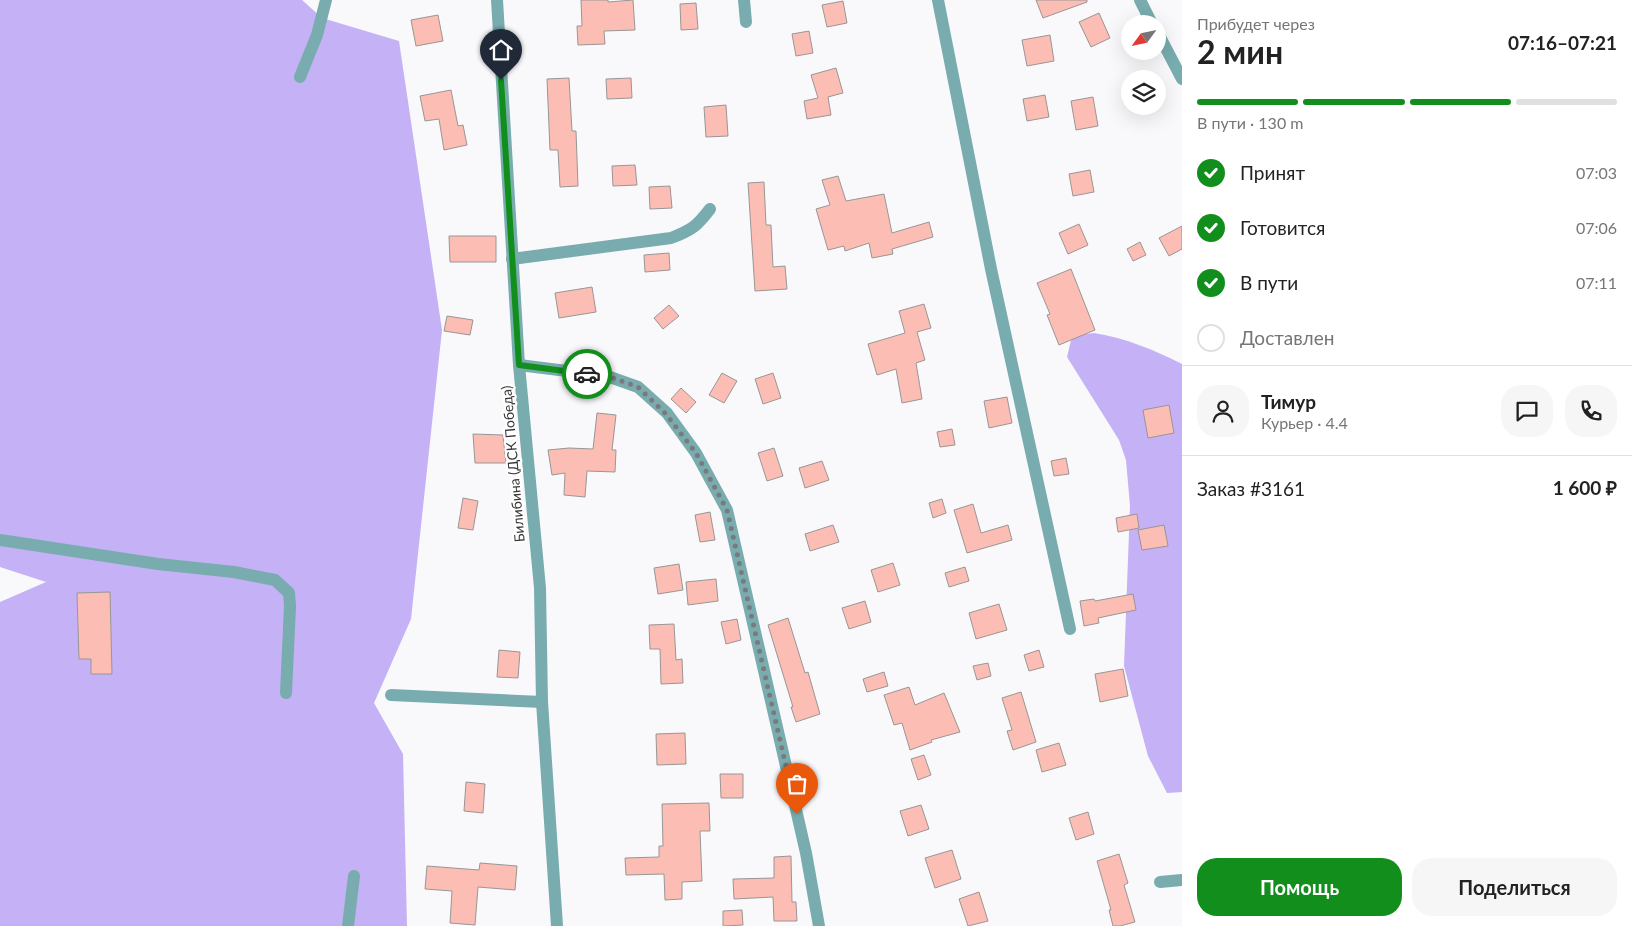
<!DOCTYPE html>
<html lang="ru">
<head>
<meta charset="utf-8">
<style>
  :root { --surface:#fff; --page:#f6f6f6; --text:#222; --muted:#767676; --line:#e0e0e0; --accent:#118e1b }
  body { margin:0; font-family:Lato,sans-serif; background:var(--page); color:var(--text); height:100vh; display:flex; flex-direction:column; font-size:19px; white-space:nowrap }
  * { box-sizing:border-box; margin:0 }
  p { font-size:16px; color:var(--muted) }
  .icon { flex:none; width:28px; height:28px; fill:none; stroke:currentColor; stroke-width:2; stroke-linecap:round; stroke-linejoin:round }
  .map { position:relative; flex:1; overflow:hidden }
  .panel { display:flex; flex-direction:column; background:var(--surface); width:450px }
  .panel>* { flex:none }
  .needle { width:32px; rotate:237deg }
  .fabs { position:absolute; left:1121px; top:15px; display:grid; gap:10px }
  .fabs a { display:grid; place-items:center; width:45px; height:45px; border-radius:50%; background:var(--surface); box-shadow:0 5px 20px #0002; font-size:25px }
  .pin { position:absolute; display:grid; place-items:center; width:42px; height:42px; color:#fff; margin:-51px -21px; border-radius:50% 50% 50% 0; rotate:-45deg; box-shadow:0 0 5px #0007 }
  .pin .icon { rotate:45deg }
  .courier { position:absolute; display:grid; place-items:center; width:50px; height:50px; margin:-25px; border:4px solid #118e1b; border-radius:50%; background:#fff; color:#222; box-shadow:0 1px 6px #0007 }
  .headline em { font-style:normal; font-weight:700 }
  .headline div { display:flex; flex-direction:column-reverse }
  .headline { display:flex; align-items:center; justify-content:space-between; height:85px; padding:0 15px }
  h1 { font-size:32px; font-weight:700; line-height:38px }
  .bar { display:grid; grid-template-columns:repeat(4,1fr); gap:8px 5px; align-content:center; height:60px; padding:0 15px }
  .bar i { height:6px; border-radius:4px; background:var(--line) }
  .bar .current { background:var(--accent) }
  .bar p { grid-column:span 4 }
  .line { display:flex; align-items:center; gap:12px; padding:0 15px; border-top:1px solid var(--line) }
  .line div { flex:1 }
  .round { display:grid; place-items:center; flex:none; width:52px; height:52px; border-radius:20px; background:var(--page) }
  ol { padding:0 15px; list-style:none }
  li { display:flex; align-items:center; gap:15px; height:55px }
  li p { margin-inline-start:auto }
  li .icon { padding:5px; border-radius:50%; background:var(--accent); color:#fff; stroke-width:4 }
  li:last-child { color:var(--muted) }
  li i { width:28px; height:28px; border:2px solid var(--line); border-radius:50% }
  .button { display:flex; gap:10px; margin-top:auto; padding:10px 15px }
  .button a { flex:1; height:58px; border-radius:20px; background:var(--accent); color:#fff; font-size:20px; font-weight:700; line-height:58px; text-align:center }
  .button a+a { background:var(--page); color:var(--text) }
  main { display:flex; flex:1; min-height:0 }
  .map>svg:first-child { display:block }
  .forest { fill:#c4b1f6 }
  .building { fill:#fcbdb4; stroke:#999695 }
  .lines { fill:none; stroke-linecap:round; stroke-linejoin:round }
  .minor { stroke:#78acae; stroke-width:12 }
  .done { stroke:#7a7a7c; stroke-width:5; stroke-dasharray:0 9 }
  .route { stroke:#118e1b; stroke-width:6 }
  .labels { text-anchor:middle; stroke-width:4.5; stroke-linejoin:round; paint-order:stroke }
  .street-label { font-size:14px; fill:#363637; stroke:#fff }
</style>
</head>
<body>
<main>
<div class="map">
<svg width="1182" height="926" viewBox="0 0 1182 926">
  <rect width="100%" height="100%" fill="#f9f9fc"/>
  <g class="forest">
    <path d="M0,0H302L322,18L399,41L442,330L411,619L374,703L403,754L407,926H0V602L46,582L0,567Z"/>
    <path d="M1094,333C1126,338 1154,350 1182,364V792L1167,793L1148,756L1124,666L1130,506L1126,460L1119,440L1067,357L1072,336Z"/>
  </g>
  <g class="building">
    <path d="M581,0H608V2L633,0L635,30L604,31L605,44L578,45L577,26H582Z"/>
    <path d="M1036,0H1087V2L1043,18Z"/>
    <path d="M843,1L847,23L827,27L822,5Z"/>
    <path d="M696,3L698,29L681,30L680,4Z"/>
    <path d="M1099,13L1110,38L1091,47L1079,22Z"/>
    <path d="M438,15L443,41L416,46L411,20Z"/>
    <path d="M809,31L813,53L796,56L792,34Z"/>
    <path d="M1050,35L1054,61L1027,66L1022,40Z"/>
    <path d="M836,68L843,93L828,97L831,115L807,119L804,101L818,98L811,75Z"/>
    <path d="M569,78L572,131H576L578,186L560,187L558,150H550L547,79Z"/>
    <path d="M631,78L632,98L607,99L606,79Z"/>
    <path d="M451,90L458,126L463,125L467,145L444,150L439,119L425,121L420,96Z"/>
    <path d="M1045,95L1049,117L1027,121L1023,99Z"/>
    <path d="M1093,97L1098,126L1076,130L1071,101Z"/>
    <path d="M726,105L728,136L706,137L704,107Z"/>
    <path d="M635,165L637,185L613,186L612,166Z"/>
    <path d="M1090,170L1094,192L1073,196L1069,174Z"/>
    <path d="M838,176L846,201L884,194L892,233L929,222L933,237L892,249L893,254L872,258L869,243L845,251L844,246L828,250L816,209L830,205L822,180Z"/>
    <path d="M764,182L766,225H771L773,267L785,266L787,289L755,291L748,183Z"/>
    <path d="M670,186L672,208L650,209L649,187Z"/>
    <path d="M1079,224L1088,245L1068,254L1059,233Z"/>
    <path d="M1182,226V249L1169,256L1159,238Z"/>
    <path d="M449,236H496V262H450Z"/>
    <path d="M1140,242L1146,255L1133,261L1127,249Z"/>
    <path d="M669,253L670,270L645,272L644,255Z"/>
    <path d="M1071,269L1095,330L1059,345L1047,315L1050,314L1037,283Z"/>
    <path d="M592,287L596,312L559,318L555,293Z"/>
    <path d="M924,304L931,328L917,332L925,360L916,363L922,399L902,403L896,369L877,375L868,344L905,333L899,311Z"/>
    <path d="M669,305L679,316L663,329L654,318Z"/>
    <path d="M447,316L473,320L470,335L444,331Z"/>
    <path d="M722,373L737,381L724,403L709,395Z"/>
    <path d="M773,373L781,398L763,404L755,379Z"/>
    <path d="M681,388L696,402L686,413L671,399Z"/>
    <path d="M1007,397L1012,423L989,428L984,401Z"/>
    <path d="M1169,405L1174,433L1148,438L1143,410Z"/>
    <path d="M597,413L616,415L612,450H616L615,472L587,471L585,497L564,495L565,473L552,475L548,450L569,448L593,449Z"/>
    <path d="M952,429L955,445L940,447L937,432Z"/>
    <path d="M473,434L503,435L506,463H475Z"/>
    <path d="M774,448L783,476L767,481L758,453Z"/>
    <path d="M1066,458L1069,474L1054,476L1051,461Z"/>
    <path d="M822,461L829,480L805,488L799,468Z"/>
    <path d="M463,498L478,501L473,530L458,528Z"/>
    <path d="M942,499L946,513L933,518L929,503Z"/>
    <path d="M973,504L981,533L1008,525L1012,540L967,553L954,510Z"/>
    <path d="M710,512L715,540L700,542L695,515Z"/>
    <path d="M1137,514L1139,528L1118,532L1116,518Z"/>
    <path d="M833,525L839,542L810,551L805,534Z"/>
    <path d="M1164,525L1168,546L1142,550L1138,530Z"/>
    <path d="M893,563L900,585L878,592L871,570Z"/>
    <path d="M679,564L683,590L658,594L654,568Z"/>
    <path d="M965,567L969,581L949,587L945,573Z"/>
    <path d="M716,579L718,601L688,605L686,582Z"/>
    <path d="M110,592L112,674H91V659H79L77,593Z"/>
    <path d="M1133,594L1136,610L1098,618L1099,623L1084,626L1080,601L1094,599L1095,601Z"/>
    <path d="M865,601L871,622L849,629L842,608Z"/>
    <path d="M999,604L1007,630L976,639L969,613Z"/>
    <path d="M788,618L805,673L808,672L820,714L796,722L791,707H793L768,625Z"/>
    <path d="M737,619L741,640L726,644L721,622Z"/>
    <path d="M674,624L676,660L682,659L683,683L661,684L660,649H650L649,625Z"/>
    <path d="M499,650L520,652L518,678L497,677Z"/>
    <path d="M1039,650L1044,667L1029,671L1024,655Z"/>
    <path d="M988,663L991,676L977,680L973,666Z"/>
    <path d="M1123,669L1128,696L1100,702L1095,674Z"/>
    <path d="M884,672L888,686L867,692L863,679Z"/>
    <path d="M909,687L915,705L944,693L960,732L931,740L932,742L910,750L902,723L894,725L884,695Z"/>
    <path d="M1021,692L1036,742L1013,750L1007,731L1012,730L1002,698Z"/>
    <path d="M685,733L686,764L657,765L656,734Z"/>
    <path d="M1059,743L1066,765L1042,772L1036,750Z"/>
    <path d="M924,755L931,775L918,780L911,759Z"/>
    <path d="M720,774H743V798H721Z"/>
    <path d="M466,782L485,784L483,813L464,811Z"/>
    <path d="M709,803L710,831H700L702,881L682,882V899L665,900L664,874L626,875L625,858L659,857V846H663L662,804Z"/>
    <path d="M921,805L929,829L908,836L900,811Z"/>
    <path d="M1088,812L1094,834L1076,840L1069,818Z"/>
    <path d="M952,850L961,879L935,888L925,858Z"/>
    <path d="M1119,854L1128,883L1124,885L1135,922L1120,926H1113L1109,910H1111L1097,861Z"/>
    <path d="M791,856L792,902H796L797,921H774L773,897L734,899L733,879L774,878V857Z"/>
    <path d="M480,863L517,866L515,890L478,887L475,925L450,923L452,891L425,889L427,866L479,870Z"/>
    <path d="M979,892L988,921L968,926L959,899Z"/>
    <path d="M742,910L743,925L723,926V911Z"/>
  </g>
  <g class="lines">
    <g class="minor">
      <path d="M497,0L519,365L540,588L542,702L557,926"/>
      <path d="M744,0L746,22"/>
      <path d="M938,0L991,269L1070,629"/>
      <path d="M1140,0L1152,24"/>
      <path d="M1158,33L1182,79"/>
      <path d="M300,77L317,35L326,0"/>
      <path d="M512,259L671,238C692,230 697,226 710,209"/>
      <path d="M519,365L607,376L638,387L667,413L696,453L727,510L806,853L819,926"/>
      <path d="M0,540L158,564L234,572L275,580L289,593L290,606L286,693"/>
      <path d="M391,695L542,702"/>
      <path d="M1160,882L1182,880"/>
      <path d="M348,926L354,876"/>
    </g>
  </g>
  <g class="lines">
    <path class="done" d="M587,374L607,376L638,387L666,414L696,453L727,510L797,814"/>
    <path class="route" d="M501,80L519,365L587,374"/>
  </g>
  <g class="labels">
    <g class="street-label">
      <text transform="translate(513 464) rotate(-95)" y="5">Билибина (ДСК Победа)</text>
    </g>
  </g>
</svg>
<div class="fabs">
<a><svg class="needle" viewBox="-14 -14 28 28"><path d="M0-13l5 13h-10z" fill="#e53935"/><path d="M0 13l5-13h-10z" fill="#767676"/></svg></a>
<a><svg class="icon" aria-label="layers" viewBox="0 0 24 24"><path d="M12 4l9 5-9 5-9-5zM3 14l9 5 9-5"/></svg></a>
</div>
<div class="pin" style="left:797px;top:814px;background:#ea580c"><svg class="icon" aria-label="bag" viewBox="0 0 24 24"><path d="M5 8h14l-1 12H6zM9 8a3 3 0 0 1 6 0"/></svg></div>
<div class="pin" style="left:501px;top:80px;background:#1f2937"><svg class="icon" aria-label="home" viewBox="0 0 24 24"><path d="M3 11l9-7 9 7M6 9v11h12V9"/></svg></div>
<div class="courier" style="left:587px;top:374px"><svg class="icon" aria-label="car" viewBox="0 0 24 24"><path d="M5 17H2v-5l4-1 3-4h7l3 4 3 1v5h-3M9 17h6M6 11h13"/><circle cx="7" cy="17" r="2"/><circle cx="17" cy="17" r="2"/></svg></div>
</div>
<section class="panel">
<div class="headline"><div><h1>2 мин</h1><p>Прибудет через</p></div><em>07:16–07:21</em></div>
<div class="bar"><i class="current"></i><i class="current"></i><i class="current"></i><i></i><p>В пути · 130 m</p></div>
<ol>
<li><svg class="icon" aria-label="check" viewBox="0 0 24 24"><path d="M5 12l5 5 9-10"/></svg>Принят<p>07:03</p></li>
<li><svg class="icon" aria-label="check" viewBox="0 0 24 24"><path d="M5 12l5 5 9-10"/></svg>Готовится<p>07:06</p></li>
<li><svg class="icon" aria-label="check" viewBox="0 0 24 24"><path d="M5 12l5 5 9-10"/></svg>В пути<p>07:11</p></li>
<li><i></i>Доставлен</li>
</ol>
<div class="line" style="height:90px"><a class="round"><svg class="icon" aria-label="person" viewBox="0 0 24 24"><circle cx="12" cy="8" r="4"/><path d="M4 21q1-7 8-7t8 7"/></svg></a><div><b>Тимур</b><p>Курьер · 4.4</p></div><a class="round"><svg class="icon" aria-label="chat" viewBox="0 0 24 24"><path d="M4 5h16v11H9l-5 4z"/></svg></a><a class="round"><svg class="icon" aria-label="phone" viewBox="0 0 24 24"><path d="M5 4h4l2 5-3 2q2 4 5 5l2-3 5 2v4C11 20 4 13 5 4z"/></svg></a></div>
<div class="line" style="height:65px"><div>Заказ #3161</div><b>1 600 ₽</b></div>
<div class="button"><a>Помощь</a><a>Поделиться</a></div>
</section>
</main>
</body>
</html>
